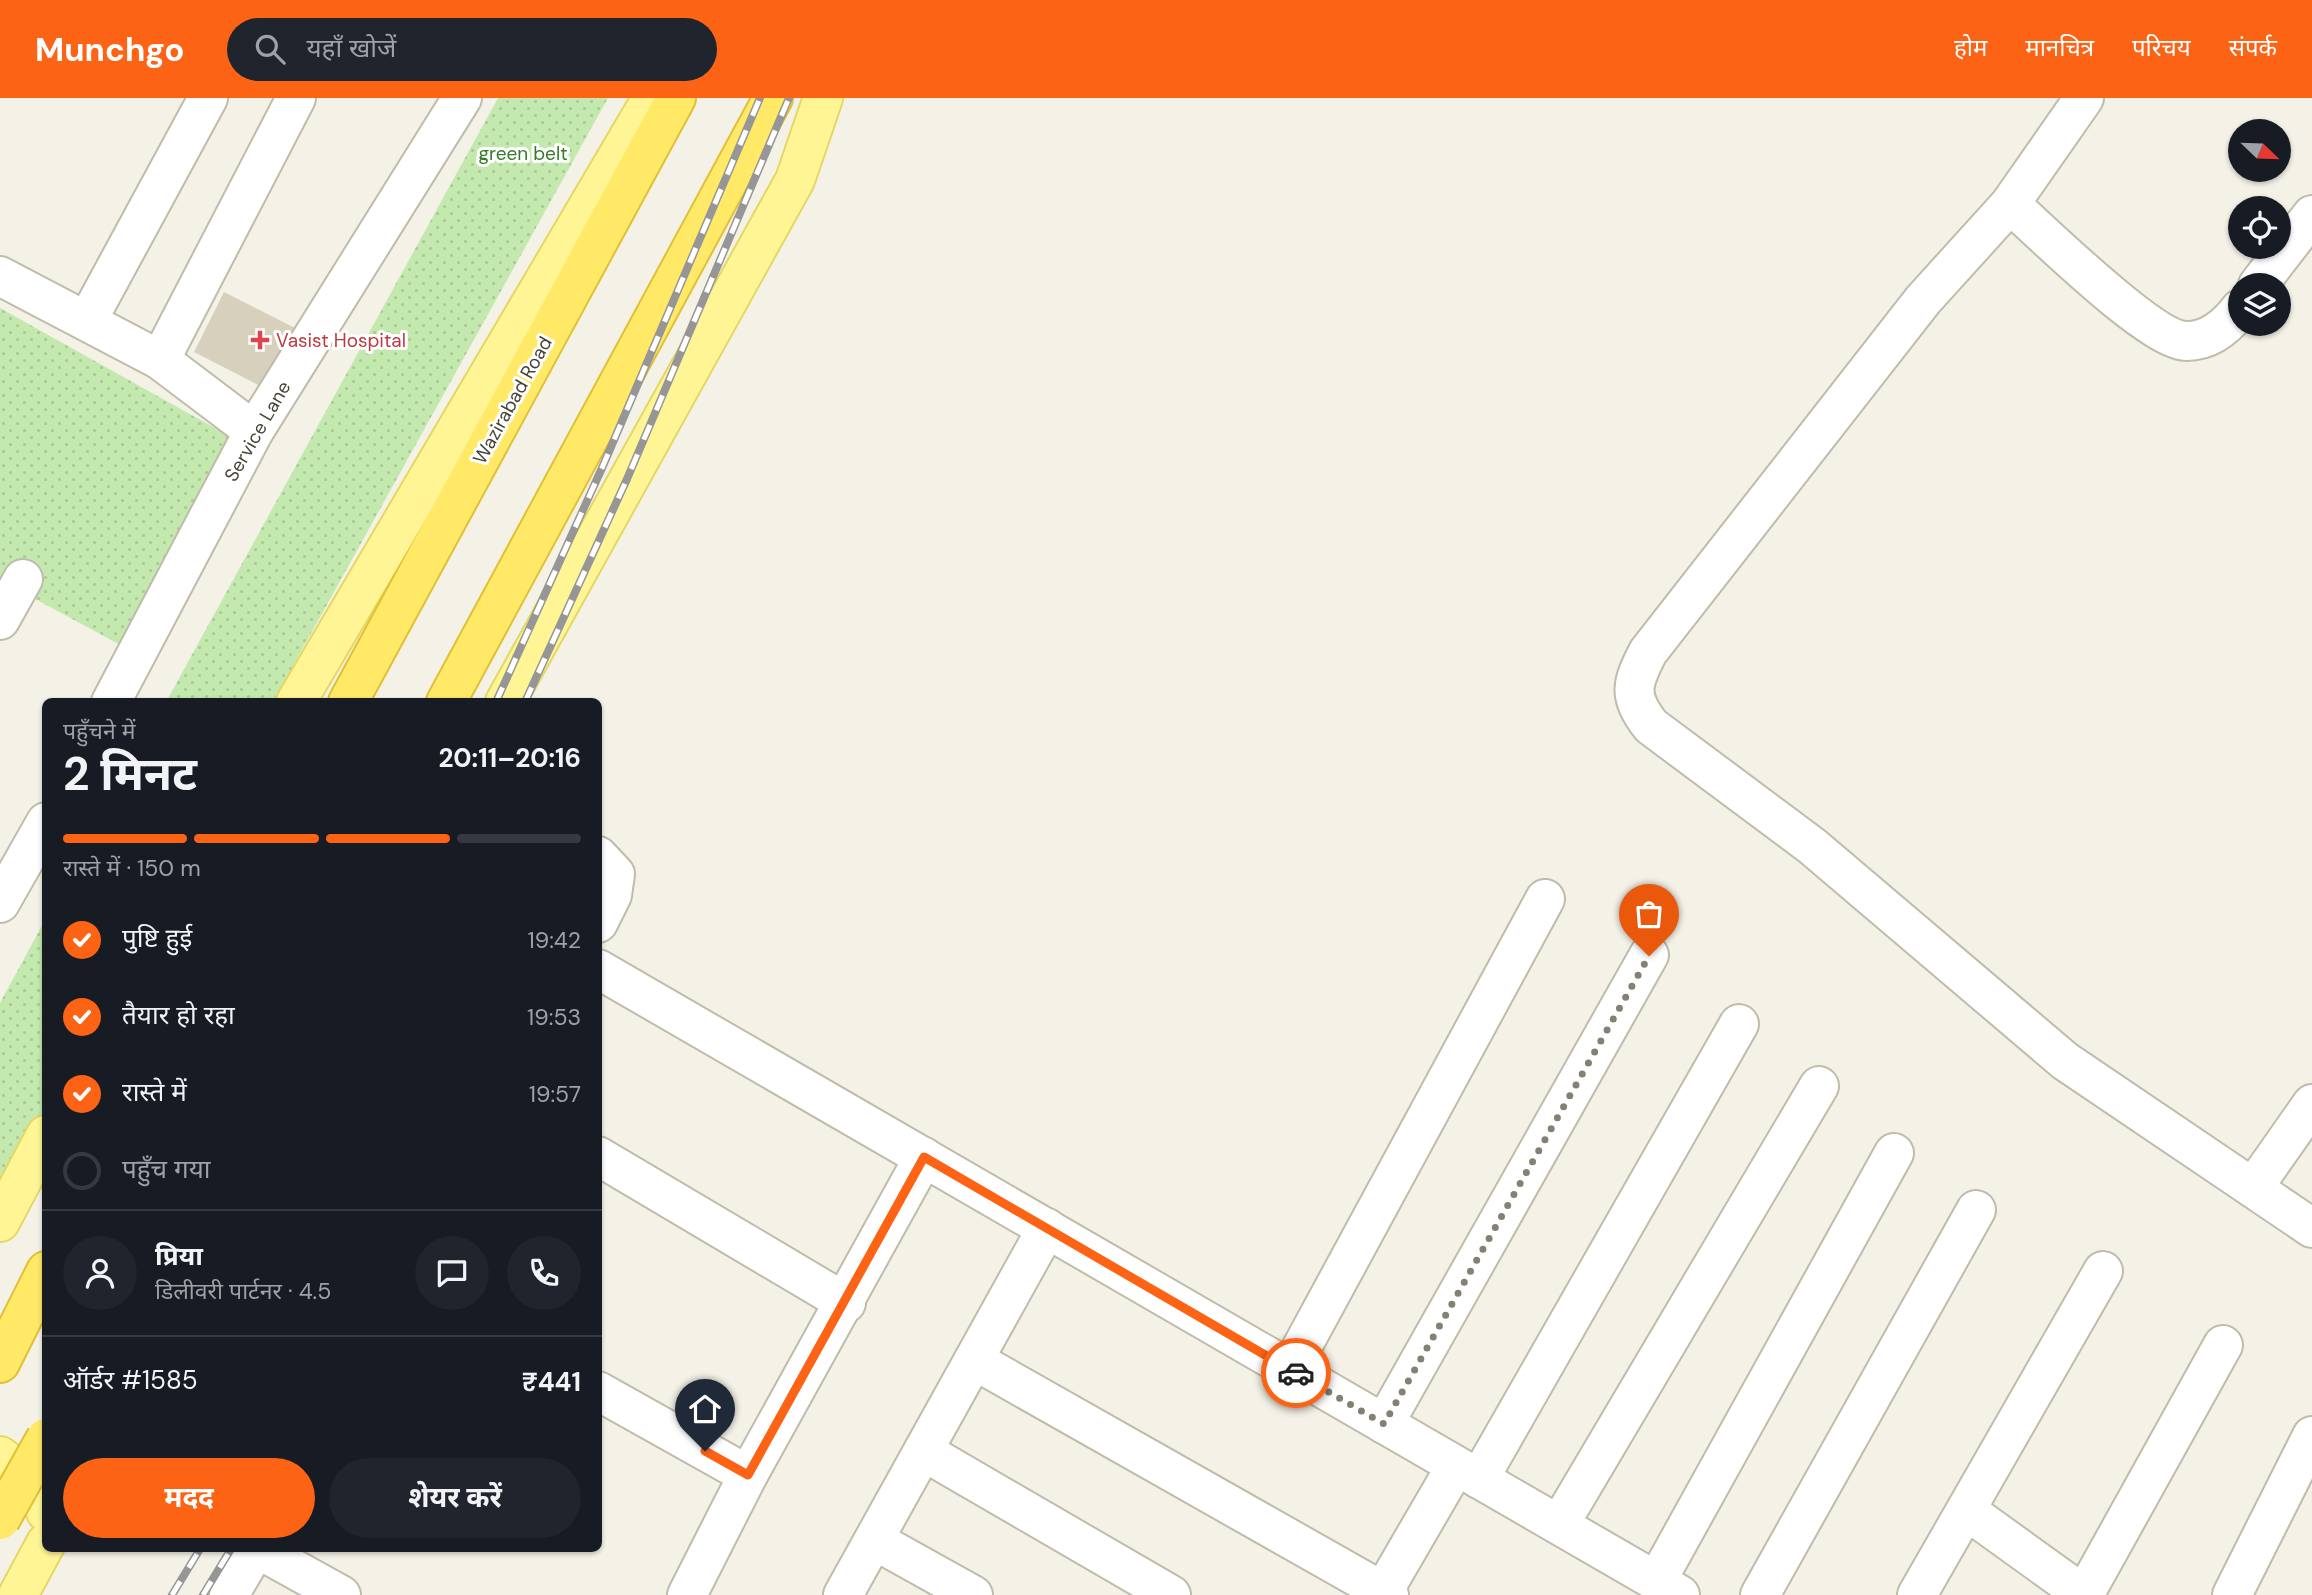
<!DOCTYPE html>
<html lang="hi">
<head>
<meta charset="utf-8">
<style>
  :root { --surface:#171b24; --page:#20242c; --text:#f1f3f6; --muted:#9ea1a6; --line:#363941; --accent:#fd6315 }
  body { margin:0; font-family:"DM Sans","Noto Sans Devanagari",sans-serif; background:var(--page); color:var(--text); height:100vh; display:flex; flex-direction:column; font-size:26px; white-space:nowrap }
  * { box-sizing:border-box; margin:0 }
  p { font-size:23px; color:var(--muted) }
  .icon { flex:none; width:38px; height:38px; fill:none; stroke:currentColor; stroke-width:2; stroke-linecap:round; stroke-linejoin:round }
  .map { position:relative; flex:1; overflow:hidden }
  .panel { position:absolute; left:42px; top:600px; width:560px; height:854px; display:flex; flex-direction:column; background:var(--surface); border-radius:10px; box-shadow:0 2px 5px #0004 }
  .panel>* { flex:none }
  .needle { width:46px; rotate:113deg }
  .controls { position:absolute; left:2228px; top:21px; display:grid; gap:14px }
  .controls a { display:grid; place-items:center; width:63px; height:63px; border-radius:50%; background:var(--surface); box-shadow:0 2px 5px #0004; font-size:35px }
  .pin { position:absolute; display:grid; place-items:center; width:60px; height:60px; color:#fff; margin:-72px -30px; border-radius:50% 50% 50% 0; rotate:-45deg; box-shadow:0 0 7px #0007 }
  .pin .icon { rotate:45deg }
  .courier { position:absolute; display:grid; place-items:center; width:70px; height:70px; margin:-35px; border:5px solid #fd6315; border-radius:50%; background:#fff; color:#222; box-shadow:0 2px 9px #0007 }
  .summary em { font-style:normal; font-weight:700 }
  .summary div { display:flex; flex-direction:column-reverse }
  .summary { display:flex; align-items:center; justify-content:space-between; height:119px; padding:0 21px }
  h1 { font-size:46px; font-weight:700; line-height:52px }
  .bar { display:grid; grid-template-columns:repeat(4,1fr); gap:10px 7px; align-content:center; height:84px; padding:0 21px }
  .bar i { height:9px; border-radius:5px; background:var(--line) }
  .bar .selected { background:var(--accent) }
  .bar p { grid-column:span 4 }
  .line { display:flex; align-items:center; gap:18px; padding:0 21px; border-top:2px solid var(--line) }
  .line div { flex:1 }
  .round { display:grid; place-items:center; flex:none; width:74px; height:74px; border-radius:37px; background:var(--page) }
  ol { padding:0 21px; list-style:none }
  li { display:flex; align-items:center; gap:21px; height:77px }
  li p { margin-inline-start:auto }
  li .icon { padding:7px; border-radius:50%; background:var(--accent); color:#fff; stroke-width:4 }
  li:last-child { color:var(--muted) }
  li i { width:38px; height:38px; border:4px solid var(--line); border-radius:50% }
  .action { display:flex; gap:14px; margin-top:auto; padding:14px 21px }
  .action a { flex:1; height:80px; border-radius:42px; background:var(--accent); color:#fff; font-size:28px; font-weight:700; line-height:80px; text-align:center }
  .action a+a { background:var(--page); color:var(--text) }
  header { display:flex; align-items:center; gap:42px; box-sizing:border-box; height:98px; padding:0 35px; background:var(--accent); color:#fff }
  header strong { font-size:33px }
  nav { display:flex; gap:38px; margin-inline-start:auto; font-size:24px }
  .search { width:490px; height:63px; background:var(--page); display:flex; align-items:center; gap:18px; box-sizing:border-box; padding:0 24px; border-radius:38px; color:var(--muted); font-size:26px }
  .map>svg:first-child { display:block }
  .park { fill:url(#park-dots) }
  .building { fill:#d6d0bc }
  .lines { fill:none; stroke-linecap:round; stroke-linejoin:round }
  .minor-casing { stroke:#bfbca9; stroke-width:42 }
  .major-casing { stroke:#e5d763; stroke-width:42 }
  .highway-casing { stroke:#e0c135; stroke-width:42 }
  .minor { stroke:#fff; stroke-width:38 }
  .major { stroke:#fff595; stroke-width:38 }
  .highway { stroke:#ffe967; stroke-width:38 }
  .rail-casing { stroke:#969696; stroke-width:8 }
  .rail { stroke:#fff; stroke-width:5; stroke-dasharray:16; stroke-linecap:butt }
  .highway-bridge-casing { stroke:#e0c135; stroke-width:42; stroke-linecap:butt }
  .highway-bridge { stroke:#ffe967; stroke-width:38 }
  .done { stroke:#848074; stroke-width:7; stroke-dasharray:0 12.6 }
  .route { stroke:#fd6315; stroke-width:9 }
  .health-dot { fill:#e0444e; stroke:#fff; stroke-width:2.5 }
  .labels { text-anchor:middle; stroke-width:6; stroke-linejoin:round; paint-order:stroke }
  .park-label { font-size:19px; fill:#387a28; stroke:#fff }
  .health-label { font-size:19px; fill:#be3a42; stroke:#fff; text-anchor:start }
  .street-label { font-size:19px; fill:#474336; stroke:#fff }
</style>
</head>
<body>
<header>
<strong>Munchgo</strong>
<div class="search"><svg class="icon" aria-label="search" viewBox="0 0 24 24"><circle cx="10" cy="10" r="6"/><path d="M15 15l6 6"/></svg>यहाँ खोजें</div>
<nav><a>होम</a><a>मानचित्र</a><a>परिचय</a><a>संपर्क</a></nav>
</header>
<div class="map">
<svg width="2312" height="1497" viewBox="0 0 2312 1497">
  <defs>
    <pattern id="park-dots" width="8" height="8" patternUnits="userSpaceOnUse" patternTransform="scale(1.75)"><rect width="8" height="8" fill="#c4e9af"/><path d="M2 2h.1M6 6h.1" fill="none" stroke="#aac997" stroke-width="1.8" stroke-linecap="round"/></pattern>
  </defs>
  <rect width="100%" height="100%" fill="#f4f2e7"/>
  <g class="park">
    <path d="M498,0H608L273,604H166Z"/>
    <path d="M0,210L247,348L137,556L0,482Z"/>
    <path d="M45,822V1014L0,1096V905Z"/>
  </g>
  <path class="building" d="M224,194L303,234L272,294L194,254Z"/>
  <g class="lines">
    <g class="minor-casing">
      <g id="minor">
        <path d="M2084,0L2010,106L1923,202L1648,554C1632,585 1627,598 1651,628L1812,748L2065,963L2312,1130"/>
        <path d="M2010,106C2041,133 2151,243 2187,243C2210,243 2227,228 2240,211"/>
        <path d="M0,178L160,262L254,333"/>
        <path d="M2258,187L2312,117"/>
        <path d="M87,223L208,0"/>
        <path d="M160,262L296,0"/>
        <path d="M0,522L23,481"/>
        <path d="M111,604L254,333L462,0"/>
        <path d="M598,758L615,776L612,797L598,825"/>
        <path d="M0,805L46,724"/>
        <path d="M598,871L1680,1497"/>
        <path d="M598,1058L846,1205"/>
        <path d="M2253,1090L2312,1006"/>
        <path d="M974,1262L1389,1497"/>
        <path d="M1290,1271L1545,801"/>
        <path d="M598,1293L748,1377"/>
        <path d="M1384,1326L1649,857"/>
        <path d="M923,1353L1171,1497"/>
        <path d="M1479,1381L1739,926"/>
        <path d="M1966,1412L2084,1497"/>
        <path d="M1559,1427L1819,988"/>
        <path d="M874,1442L973,1497"/>
        <path d="M258,1451L341,1497"/>
        <path d="M1656,1484L1894,1055"/>
        <path d="M229,1497L256,1451"/>
        <path d="M687,1497L748,1377L924,1059"/>
        <path d="M843,1497L1047,1130"/>
        <path d="M1381,1497L1456,1368"/>
        <path d="M1760,1497L1976,1112"/>
        <path d="M1917,1497L2103,1173"/>
        <path d="M2084,1497L2223,1247"/>
        <path d="M2232,1497L2312,1338"/>
      </g>
    </g>
    <g class="major-casing">
      <g id="major">
        <path d="M296,604L652,0"/>
        <path d="M505,604L795,82L823,0"/>
        <path d="M0,1124L46,1037"/>
        <path d="M0,1358L36,1385L46,1414"/>
        <path d="M18,1497L46,1445"/>
      </g>
    </g>
    <g class="highway-casing">
      <g id="highway">
        <path d="M348,604L676,0"/>
        <path d="M446,604L773,0"/>
        <path d="M0,1265L46,1173"/>
      </g>
    </g>
    <use href="#minor" class="minor"/>
    <use href="#major" class="major"/>
    <use href="#highway" class="highway"/>
    <g class="rail-casing">
      <g id="rail">
        <path d="M496,604L602,370L760,0"/>
        <path d="M525,604L627,381L789,0"/>
        <path d="M172,1497L200,1451"/>
        <path d="M203,1497L231,1451"/>
      </g>
    </g>
    <use href="#rail" class="rail"/>
    <g class="highway-bridge-casing">
      <path id="highway-bridge" d="M0,1422L46,1340"/>
    </g>
    <use href="#highway-bridge" class="highway-bridge"/>
  </g>
  <g class="lines">
    <path class="done" d="M1296,1275L1384,1326L1649,858"/>
    <path class="route" d="M705,1353L748,1377L924,1059L1296,1275"/>
  </g>
  <path class="health-dot" d="M256.5 231.5h7v7h7v7h-7v7h-7v-7h-7v-7h7z"/>
  <g class="labels">
    <g class="park-label">
      <text x="523" y="62">green belt</text>
    </g>
    <g class="health-label">
      <text x="276" y="249">Vasist Hospital</text>
    </g>
    <g class="street-label">
      <text transform="translate(512 302) rotate(-61)" y="7">Wazirabad Road</text>
      <text transform="translate(257 333) rotate(-60)" y="7">Service Lane</text>
    </g>
  </g>
</svg>
<div class="controls">
<a><svg class="needle" viewBox="-14 -14 28 28"><path d="M0-13l5 13h-10z" fill="#e53935"/><path d="M0 13l5-13h-10z" fill="#9ea1a6"/></svg></a>
<a><svg class="icon" aria-label="locate" viewBox="0 0 24 24"><circle cx="12" cy="12" r="6"/><path d="M12 2v4M12 18v4M2 12h4M18 12h4"/></svg></a>
<a><svg class="icon" aria-label="layers" viewBox="0 0 24 24"><path d="M12 4l9 5-9 5-9-5zM3 14l9 5 9-5"/></svg></a>
</div>
<div class="pin" style="left:1649px;top:858px;background:#ea580c"><svg class="icon" aria-label="bag" viewBox="0 0 24 24"><path d="M5 8h14l-1 12H6zM9 8a3 3 0 0 1 6 0"/></svg></div>
<div class="pin" style="left:705px;top:1353px;background:#1f2937"><svg class="icon" aria-label="home" viewBox="0 0 24 24"><path d="M3 11l9-7 9 7M6 9v11h12V9"/></svg></div>
<div class="courier" style="left:1296px;top:1275px"><svg class="icon" aria-label="car" viewBox="0 0 24 24"><path d="M5 17H2v-5l4-1 3-4h7l3 4 3 1v5h-3M9 17h6M6 11h13"/><circle cx="7" cy="17" r="2"/><circle cx="17" cy="17" r="2"/></svg></div>
<section class="panel">
<div class="summary"><div><h1>2 मिनट</h1><p>पहुँचने में</p></div><em>20:11–20:16</em></div>
<div class="bar"><i class="selected"></i><i class="selected"></i><i class="selected"></i><i></i><p>रास्ते में · 150 m</p></div>
<ol>
<li><svg class="icon" aria-label="check" viewBox="0 0 24 24"><path d="M5 12l5 5 9-10"/></svg>पुष्टि हुई<p>19:42</p></li>
<li><svg class="icon" aria-label="check" viewBox="0 0 24 24"><path d="M5 12l5 5 9-10"/></svg>तैयार हो रहा<p>19:53</p></li>
<li><svg class="icon" aria-label="check" viewBox="0 0 24 24"><path d="M5 12l5 5 9-10"/></svg>रास्ते में<p>19:57</p></li>
<li><i></i>पहुँच गया</li>
</ol>
<div class="line" style="height:126px"><a class="round"><svg class="icon" aria-label="person" viewBox="0 0 24 24"><circle cx="12" cy="8" r="4"/><path d="M4 21q1-7 8-7t8 7"/></svg></a><div><b>प्रिया</b><p>डिलीवरी पार्टनर · 4.5</p></div><a class="round"><svg class="icon" aria-label="chat" viewBox="0 0 24 24"><path d="M4 5h16v11H9l-5 4z"/></svg></a><a class="round"><svg class="icon" aria-label="phone" viewBox="0 0 24 24"><path d="M5 4h4l2 5-3 2q2 4 5 5l2-3 5 2v4C11 20 4 13 5 4z"/></svg></a></div>
<div class="line" style="height:91px"><div>ऑर्डर #1585</div><b>₹441</b></div>
<div class="action"><a>मदद</a><a>शेयर करें</a></div>
</section>
</div>
</body>
</html>
